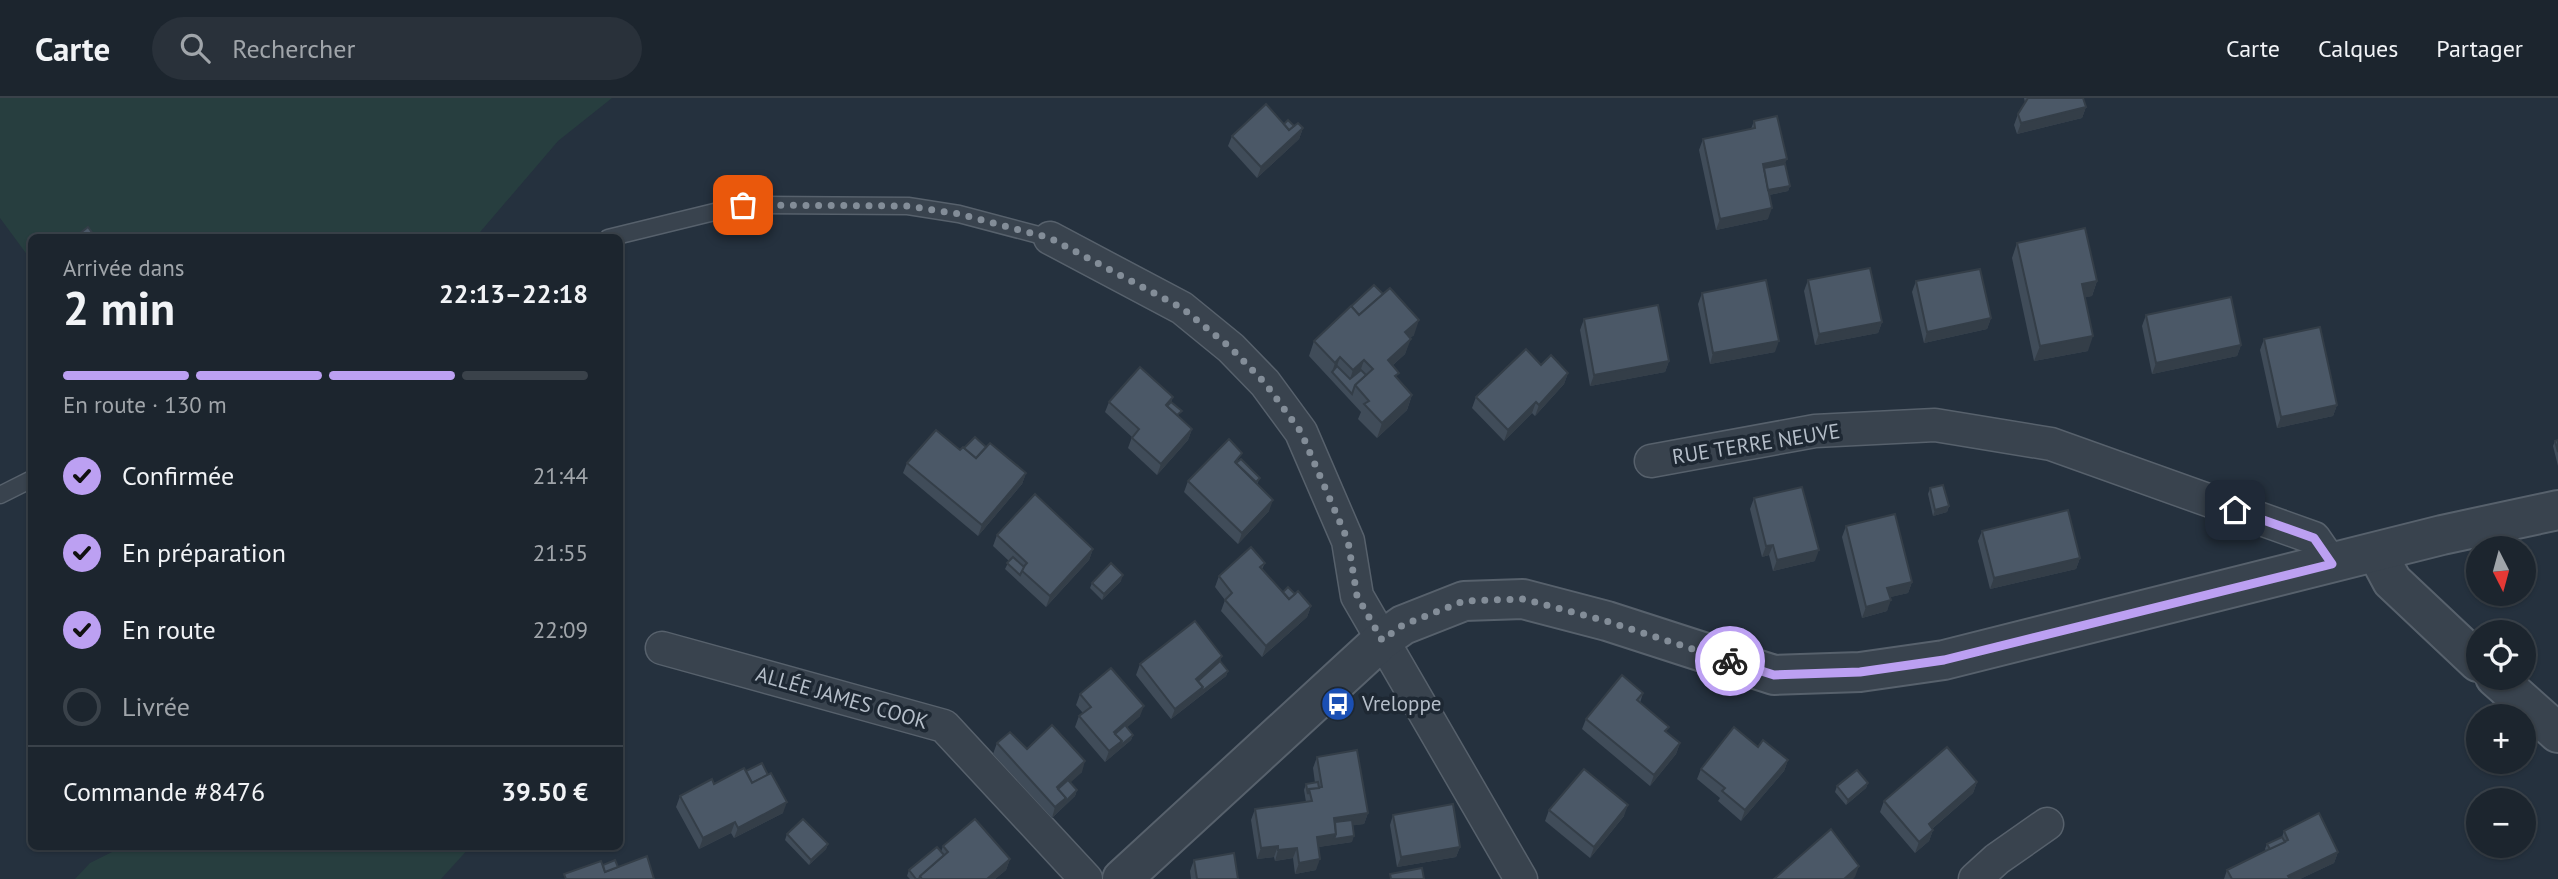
<!DOCTYPE html>
<html lang="fr">
<head>
<meta charset="utf-8">
<style>
  :root { --surface:#1c252e; --page:#29313a; --text:#f1f3f6; --muted:#a0a5aa; --line:#3a424a; --accent:#bca0f2 }
  body { margin:0; font-family:"PT Sans",sans-serif; background:var(--page); color:var(--text); height:100vh; display:flex; flex-direction:column; font-size:26px; white-space:nowrap }
  * { box-sizing:border-box; margin:0 }
  p { font-size:23px; color:var(--muted) }
  .icon { flex:none; width:38px; height:38px; fill:none; stroke:currentColor; stroke-width:2; stroke-linecap:round; stroke-linejoin:round }
  .map { position:relative; flex:1; overflow:hidden }
  .details { position:absolute; left:28px; top:136px; width:595px; height:616px; display:flex; flex-direction:column; background:var(--surface); border-radius:10px; box-shadow:0 2px 5px #0004,0 0 0 2px var(--line) }
  .details>* { flex:none }
  .needle { width:46px; rotate:174deg }
  .controls { position:absolute; left:2466px; top:438px; display:grid; gap:14px }
  .controls a { display:grid; place-items:center; width:70px; height:70px; border-radius:50%; background:var(--surface); box-shadow:0 2px 5px #0004,0 0 0 2px var(--line); font-size:35px }
  .pin { position:absolute; display:grid; place-items:center; width:60px; height:60px; color:#fff; margin:-30px; border-radius:14px; box-shadow:0 4px 10px #0006 }
  .courier { position:absolute; display:grid; place-items:center; width:70px; height:70px; margin:-35px; border:5px solid #bca0f2; border-radius:50%; background:#fff; color:#222; box-shadow:0 2px 9px #0007 }
  .head em { font-style:normal; font-weight:800 }
  .head div { display:flex; flex-direction:column-reverse }
  .head { display:flex; align-items:center; justify-content:space-between; height:119px; padding:0 35px }
  h1 { font-size:46px; font-weight:800; line-height:52px }
  .bar { display:grid; grid-template-columns:repeat(4,1fr); gap:10px 7px; align-content:center; height:84px; padding:0 35px }
  .bar i { height:9px; border-radius:5px; background:var(--line) }
  .bar .active { background:var(--accent) }
  .bar p { grid-column:span 4 }
  .line { display:flex; align-items:center; gap:18px; padding:0 35px; border-top:2px solid var(--line) }
  .line div { flex:1 }
  ol { padding:0 35px; list-style:none }
  li { display:flex; align-items:center; gap:21px; height:77px }
  li p { margin-inline-start:auto }
  li .icon { padding:7px; border-radius:50%; background:var(--accent); color:#111; stroke-width:4 }
  li:last-child { color:var(--muted) }
  li i { width:38px; height:38px; border:4px solid var(--line); border-radius:50% }
  header { display:flex; align-items:center; gap:42px; box-sizing:border-box; height:98px; padding:0 35px; background:var(--surface); border-bottom:2px solid var(--line) }
  header strong { font-size:33px }
  nav { display:flex; gap:38px; margin-inline-start:auto; font-size:24px }
  .search { width:490px; height:63px; background:var(--page); display:flex; align-items:center; gap:18px; box-sizing:border-box; padding:0 24px; border-radius:38px; color:var(--muted); font-size:26px }
  .map>svg:first-child { display:block }
  .green { fill:#273e3f }
  .lines { fill:none; stroke-linecap:round; stroke-linejoin:round }
  .service-casing { stroke:#57616c; stroke-width:19 }
  .minor-casing { stroke:#57616c; stroke-width:35 }
  .tertiary-casing { stroke:#57616c; stroke-width:42 }
  .service { stroke:#39434e; stroke-width:16 }
  .minor { stroke:#39434e; stroke-width:32 }
  .tertiary { stroke:#39434e; stroke-width:38 }
  .wall { fill:#404c59 }
  .shaded-wall { fill:#343e48 }
  .building { fill:#4b5867; stroke:#343e48; stroke-width:2 }
  .done { stroke:#838d98; stroke-width:7; stroke-dasharray:0 12.6 }
  .route { stroke:#bca0f2; stroke-width:9 }
  .labels { text-anchor:middle; stroke-width:7; stroke-linejoin:round; paint-order:stroke }
  .street-label { font-size:21px; fill:#b5bec9; stroke:#1e2833 }
  .poi-label { font-size:21px; fill:#b5bec9; stroke:#1e2833; text-anchor:start }
</style>
</head>
<body>
<header>
<strong>Carte</strong>
<div class="search"><svg class="icon" aria-label="search" viewBox="0 0 24 24"><circle cx="10" cy="10" r="6"/><path d="M15 15l6 6"/></svg>Rechercher</div>
<nav><a>Carte</a><a>Calques</a><a>Partager</a></nav>
</header>
<div class="map">
<svg width="2558" height="781" viewBox="0 0 2558 781">
  <rect width="100%" height="100%" fill="#25313e"/>
  <g class="green">
    <path d="M0,0H612L558,43L475,140H32L31,162L0,120Z"/>
    <path d="M122,749H470L441,781H75L90,765Z"/>
  </g>
  <g class="lines">
    <g class="service-casing">
      <g id="service">
        <path d="M608,140L743,107L908,108L959,116L1050,140"/>
        <path d="M0,397L32,381"/>
      </g>
    </g>
    <g class="minor-casing">
      <g id="minor">
        <path d="M1050,140L1182,210L1231,250L1265,285L1301,334L1348,443L1357,498L1521,781"/>
        <path d="M1651,363L1815,333L1935,327L2051,346L2314,440L2332,466"/>
        <path d="M662,550L944,628L1086,781"/>
        <path d="M1975,781L1997,761L2047,726"/>
      </g>
    </g>
    <g class="tertiary-casing">
      <g id="tertiary">
        <path d="M2377,455L2392,483L2478,564"/>
        <path d="M2495,579L2558,635"/>
        <path d="M1122,781L1382,542L1403,527L1464,503L1523,501L1607,523L1774,577L1860,574L1944,562L2442,437L2558,412"/>
      </g>
    </g>
    <use href="#service" class="service"/>
    <use href="#minor" class="minor"/>
    <use href="#tertiary" class="tertiary"/>
  </g>
  <g class="wall">
    <path d="M2024,0H2083L2086,9L2082,20L2017,36L2014,27L2018,16L2025,5Z"/>
    <path d="M1754,23L1785,66L1790,88L1788,93L1769,97L1768,121L1716,132L1699,52L1703,41L1751,31Z"/>
    <path d="M1284,26L1303,30L1299,41L1257,80L1228,48L1232,38Z"/>
    <path d="M2017,145L2097,183L2092,198L2085,199L2088,253L2034,263L2012,160Z"/>
    <path d="M1808,182L1882,224L1878,235L1815,247L1804,193Z"/>
    <path d="M1916,183L1991,220L1987,231L1924,245L1912,194Z"/>
    <path d="M1702,195L1775,254L1710,266L1698,206Z"/>
    <path d="M1344,214L1414,237L1410,240L1405,256L1393,267L1397,281L1412,297L1407,312L1377,340L1358,321L1361,314L1309,258L1314,243Z"/>
    <path d="M2146,217L2241,247L2237,258L2152,276L2142,228Z"/>
    <path d="M1584,221L1669,263L1665,274L1590,288L1580,232Z"/>
    <path d="M2264,241L2337,307L2333,318L2277,330L2260,252Z"/>
    <path d="M1541,267L1568,275L1564,286L1535,318L1532,315L1504,343L1472,310L1476,299Z"/>
    <path d="M1173,299L1171,304L1179,319L1192,331L1188,342L1157,377L1128,350L1132,339L1105,314L1109,304Z"/>
    <path d="M2558,342V368L2553,348L2555,343Z"/>
    <path d="M986,349L1026,375L1022,386L978,438L903,375L907,365L964,350Z"/>
    <path d="M1241,361L1260,380L1257,386L1269,413L1238,446L1184,394L1188,383Z"/>
    <path d="M1930,390L1949,408L1947,414L1933,418L1928,396Z"/>
    <path d="M1754,400L1815,463L1773,473L1769,457L1762,459L1750,411Z"/>
    <path d="M1846,428L1912,484L1908,495L1890,499L1887,513L1862,520L1842,439Z"/>
    <path d="M1982,433L2080,460L2076,471L1990,491L1978,443Z"/>
    <path d="M997,437L1093,451L1089,462L1046,509L1005,471L1009,463L993,448Z"/>
    <path d="M1265,465L1262,471L1283,494L1295,496L1311,508L1307,519L1262,559L1221,513L1225,502L1215,489L1219,478Z"/>
    <path d="M1121,483L1102,502L1090,490L1092,485Z"/>
    <path d="M1222,558L1220,563L1228,573L1226,578L1171,621L1136,577L1140,566Z"/>
    <path d="M1643,595L1640,605L1667,634L1680,645L1676,656L1650,688L1582,631L1586,621Z"/>
    <path d="M1080,596L1140,618L1127,629L1133,637L1131,642L1105,664L1075,629L1079,618L1083,615L1076,607Z"/>
    <path d="M997,645L1027,651L1082,674L1070,684L1077,692L1075,698L1052,720L993,656Z"/>
    <path d="M1758,649L1788,662L1784,673L1741,723L1718,703L1720,700L1697,681L1701,671Z"/>
    <path d="M1317,659L1368,715L1364,726L1353,727L1352,744L1318,749L1316,772L1295,776L1293,760L1275,763L1274,759L1257,761L1251,722L1255,711L1306,704L1304,692L1306,686L1315,685L1313,670Z"/>
    <path d="M746,673L783,715L734,740L731,735L699,751L676,709L680,698Z"/>
    <path d="M1977,684L1973,695L1932,731L1933,732L1929,743L1915,755L1880,714L1884,703Z"/>
    <path d="M1868,685L1866,690L1846,707L1835,694L1837,688Z"/>
    <path d="M1549,712L1624,718L1590,760L1545,723Z"/>
    <path d="M1393,717L1460,749L1456,759L1397,769L1390,727Z"/>
    <path d="M2284,733L2338,754L2334,765L2300,781H2224L2227,772L2266,753L2265,751L2267,746L2282,739Z"/>
    <path d="M787,736L828,746L826,751L809,767L785,742Z"/>
    <path d="M943,748L1010,761L1006,772L995,781H910L907,778L909,772L941,754Z"/>
    <path d="M1194,762L1238,781H1191L1190,773Z"/>
  </g>
  <g class="shaded-wall">
    <path d="M2086,9L2082,20L2017,36L2021,25Z"/>
    <path d="M1303,30L1299,41L1257,80L1261,69Z"/>
    <path d="M1787,61L1783,71L1762,76L1763,66Z"/>
    <path d="M1790,88L1788,93L1764,98L1766,93Z"/>
    <path d="M1772,110L1768,121L1716,132L1720,121Z"/>
    <path d="M2097,183L2092,198L2077,201L2082,186Z"/>
    <path d="M1991,220L1987,231L1924,245L1927,234Z"/>
    <path d="M1419,222L1414,237L1400,249L1405,234Z"/>
    <path d="M1882,224L1878,235L1815,247L1819,236Z"/>
    <path d="M2093,238L2088,253L2034,263L2040,248Z"/>
    <path d="M1411,241L1405,256L1382,277L1388,262Z"/>
    <path d="M1779,243L1775,254L1710,266L1713,255Z"/>
    <path d="M2241,247L2237,258L2152,276L2156,265Z"/>
    <path d="M1340,259L1335,274H1332L1335,265Z"/>
    <path d="M1364,262L1359,277L1348,287L1353,272Z"/>
    <path d="M1669,263L1665,274L1590,288L1594,277Z"/>
    <path d="M1568,275L1564,286L1535,318L1539,307Z"/>
    <path d="M1412,297L1407,312L1377,340L1382,325Z"/>
    <path d="M1536,304L1532,315L1504,343L1508,332Z"/>
    <path d="M2337,307L2333,318L2277,330L2281,319Z"/>
    <path d="M1192,331L1188,342L1157,377L1161,366Z"/>
    <path d="M1026,375L1022,386L978,438L982,427Z"/>
    <path d="M1273,402L1269,413L1238,446L1242,435Z"/>
    <path d="M1949,408L1947,414L1933,418L1935,412Z"/>
    <path d="M1773,447L1769,457L1762,459L1766,448Z"/>
    <path d="M1093,451L1089,462L1046,509L1050,498Z"/>
    <path d="M1819,452L1815,463L1773,473L1777,462Z"/>
    <path d="M2080,460L2076,471L1990,491L1994,480Z"/>
    <path d="M1123,477L1121,483L1102,502L1104,496Z"/>
    <path d="M1912,484L1908,495L1883,501L1887,490Z"/>
    <path d="M1891,502L1887,513L1862,520L1866,509Z"/>
    <path d="M1311,508L1307,519L1262,559L1266,548Z"/>
    <path d="M1222,558L1218,569L1196,588V581Z"/>
    <path d="M1228,573L1226,578L1171,621L1175,611L1203,589Z"/>
    <path d="M1144,608L1140,618L1114,641V634Z"/>
    <path d="M1133,637L1131,642L1105,664L1109,653L1122,643Z"/>
    <path d="M1680,645L1676,656L1650,688L1654,677Z"/>
    <path d="M1788,662L1784,673L1741,723L1745,712Z"/>
    <path d="M1085,663L1082,674L1057,697V689Z"/>
    <path d="M1977,684L1973,695L1925,737L1929,726Z"/>
    <path d="M1868,685L1866,690L1846,707L1848,702Z"/>
    <path d="M1077,692L1075,698L1052,720L1055,709L1066,700Z"/>
    <path d="M787,704L783,715L734,740L738,730Z"/>
    <path d="M1628,707L1624,718L1590,760L1594,749Z"/>
    <path d="M1368,715L1364,726L1333,730L1334,720Z"/>
    <path d="M735,724L731,735L699,751L703,740Z"/>
    <path d="M1933,732L1929,743L1915,755L1919,744Z"/>
    <path d="M1336,736L1354,738L1352,744L1313,750L1317,739Z"/>
    <path d="M828,746L826,751L809,767L811,762Z"/>
    <path d="M1278,748L1274,759L1257,761L1261,750Z"/>
    <path d="M1460,749L1456,759L1397,769L1401,759Z"/>
    <path d="M1297,750L1293,760L1275,763L1278,752Z"/>
    <path d="M2338,754L2334,765L2300,781H2287L2288,778Z"/>
    <path d="M1010,761L1006,772L995,781H987Z"/>
    <path d="M1320,761L1316,772L1295,776L1299,765Z"/>
    <path d="M1859,768L1855,779L1853,781H1844Z"/>
  </g>
  <g class="building">
    <path d="M2028,0H2083L2086,9L2021,25L2018,16Z"/>
    <path d="M1266,6L1289,32L1298,25L1303,30L1261,69L1232,38Z"/>
    <path d="M1777,18L1787,61L1763,66L1772,110L1720,121L1703,41L1755,30L1754,23Z"/>
    <path d="M1288,22L1294,28L1289,32L1284,26Z"/>
    <path d="M1785,66L1790,88L1768,92L1764,70Z"/>
    <path d="M88,129L96,140H74Z"/>
    <path d="M2085,130L2097,183L2082,186L2093,238L2040,248L2017,145Z"/>
    <path d="M1870,170L1882,224L1819,236L1808,182Z"/>
    <path d="M1980,171L1991,220L1927,234L1916,183Z"/>
    <path d="M1766,182L1779,243L1713,255L1702,195Z"/>
    <path d="M1374,187L1383,196L1359,217L1351,208L1345,214Z"/>
    <path d="M1390,190L1419,222L1405,234L1411,241L1388,262L1399,275L1395,278L1412,297L1382,325L1364,306L1369,303L1355,287L1373,271L1364,262L1353,272L1340,259L1335,265L1314,243L1351,208L1359,217Z"/>
    <path d="M2231,199L2241,247L2156,265L2146,217Z"/>
    <path d="M1658,207L1669,263L1594,277L1584,221Z"/>
    <path d="M2320,229L2337,307L2281,319L2264,241Z"/>
    <path d="M1526,251L1541,267L1551,257L1568,275L1539,307L1536,304L1508,332L1476,299Z"/>
    <path d="M1337,268L1350,281L1361,272L1366,277L1355,287L1352,296L1332,274Z"/>
    <path d="M1140,269L1173,299L1166,307L1192,331L1161,366L1132,340L1139,331L1109,304Z"/>
    <path d="M1171,304L1182,313L1177,317L1167,308Z"/>
    <path d="M936,332L960,352L963,349L976,360L990,345L1026,375L982,427L907,365Z"/>
    <path d="M975,339L986,349L976,360L964,350Z"/>
    <path d="M1229,341L1242,355L1235,364L1273,402L1242,435L1188,383Z"/>
    <path d="M2558,342V354L2555,343Z"/>
    <path d="M1241,361L1260,380L1256,384L1236,365Z"/>
    <path d="M1943,387L1949,408L1935,412L1930,390Z"/>
    <path d="M1802,389L1819,452L1777,462L1773,447L1766,448L1754,400Z"/>
    <path d="M1035,396L1093,451L1050,498L1021,472L1027,465L997,437Z"/>
    <path d="M2068,412L2080,460L1994,480L1982,433Z"/>
    <path d="M1895,416L1912,484L1887,490L1891,502L1866,509L1846,428Z"/>
    <path d="M1251,449L1265,465L1260,469L1289,501L1298,493L1311,508L1266,548L1225,502L1232,495L1219,478Z"/>
    <path d="M1013,459L1024,469L1020,477L1007,465Z"/>
    <path d="M1111,465L1123,477L1104,496L1092,485Z"/>
    <path d="M1288,489L1295,496L1289,501L1283,494Z"/>
    <path d="M1195,523L1222,558L1196,581L1203,589L1175,611L1140,566Z"/>
    <path d="M1220,563L1228,573L1201,594L1203,589L1198,583Z"/>
    <path d="M1111,570L1144,608L1114,634L1122,643L1109,653L1079,618L1091,609L1080,596Z"/>
    <path d="M1622,577L1643,595L1637,602L1669,629L1665,633L1680,645L1654,677L1586,621Z"/>
    <path d="M1052,627L1085,663L1057,689L1066,700L1055,709L997,645L1010,634L1027,651Z"/>
    <path d="M1125,627L1133,637L1120,648L1122,643L1115,636Z"/>
    <path d="M1734,629L1758,649L1763,642L1788,662L1745,712L1722,693L1725,690L1701,671Z"/>
    <path d="M1947,649L1977,684L1929,726L1933,732L1919,744L1884,703Z"/>
    <path d="M1357,652L1368,715L1334,720L1336,736L1317,739L1320,761L1299,765L1297,750L1278,752V748L1261,750L1255,711L1312,703L1309,691L1322,689L1317,659Z"/>
    <path d="M762,665L768,677L752,685L746,673Z"/>
    <path d="M744,670L752,685L771,675L787,704L738,730L735,724L703,740L680,698L712,681L714,686Z"/>
    <path d="M1584,671L1628,707L1594,749L1549,712Z"/>
    <path d="M1857,672L1868,685L1848,702L1837,688Z"/>
    <path d="M1068,682L1077,692L1064,705L1066,700L1058,691Z"/>
    <path d="M1318,684L1319,690L1309,691L1308,696L1306,686Z"/>
    <path d="M1453,706L1460,749L1401,759L1393,717Z"/>
    <path d="M2319,715L2338,754L2288,778L2290,781H2232L2227,772L2288,742L2284,733Z"/>
    <path d="M803,721L828,746L811,762L787,736Z"/>
    <path d="M975,721L1010,761L987,781H922L920,778L948,754L943,748Z"/>
    <path d="M1352,722L1354,738L1334,741L1336,736L1335,724Z"/>
    <path d="M1831,731L1859,768L1844,781H1774Z"/>
    <path d="M2282,739L2285,744L2270,751L2267,746Z"/>
    <path d="M937,749L944,757L920,778L919,781H916L909,772Z"/>
    <path d="M1234,755L1238,781H1197L1194,762Z"/>
    <path d="M647,758L654,781H566L564,776L601,763L605,774Z"/>
    <path d="M615,762L618,769L605,774L603,767Z"/>
    <path d="M1422,770L1424,781H1391L1390,776Z"/>
  </g>
  <g class="lines">
    <path class="done" d="M743,107L908,108L959,116L1050,140L1182,210L1231,250L1265,285L1301,334L1348,443L1357,498L1382,542L1403,527L1464,503L1523,501L1606,523L1730,563"/>
    <path class="route" d="M1730,563L1774,577L1860,574L1944,562L2332,466L2314,440L2235,412"/>
  </g>
  <defs>
    <g id="bus-disc" transform="scale(1.75)"><circle r="9.5" fill="#1a4fb4" stroke="#1e2833"/><path d="M-5-6H5V4H4V6H2V4H-2V6H-4V4H-5ZM-3.5-4V0h7V-4ZM-3.5 1.2v1.5H-2V1.2ZM2 1.2v1.5H3.5V1.2Z" fill="#fff"/></g>
  </defs>
  <g fill-rule="evenodd">
    <use href="#bus-disc" x="1338" y="606"/>
  </g>
  <g class="labels">
    <g class="street-label">
      <text transform="translate(1756 346) rotate(-9)" y="7">RUE TERRE NEUVE</text>
      <text transform="translate(842 600) rotate(16)" y="7">ALLÉE JAMES COOK</text>
    </g>
    <g class="poi-label">
      <text x="1362" y="613">Vreloppe</text>
    </g>
  </g>
</svg>
<div class="controls">
<a><svg class="needle" viewBox="-14 -14 28 28"><path d="M0-13l5 13h-10z" fill="#e53935"/><path d="M0 13l5-13h-10z" fill="#a0a5aa"/></svg></a>
<a><svg class="icon" aria-label="locate" viewBox="0 0 24 24"><circle cx="12" cy="12" r="6"/><path d="M12 2v4M12 18v4M2 12h4M18 12h4"/></svg></a>
<a>+</a>
<a>−</a>
</div>
<div class="pin" style="left:743px;top:107px;background:#ea580c"><svg class="icon" aria-label="bag" viewBox="0 0 24 24"><path d="M5 8h14l-1 12H6zM9 8a3 3 0 0 1 6 0"/></svg></div>
<div class="pin" style="left:2235px;top:412px;background:#1f2937"><svg class="icon" aria-label="home" viewBox="0 0 24 24"><path d="M3 11l9-7 9 7M6 9v11h12V9"/></svg></div>
<div class="courier" style="left:1730px;top:563px"><svg class="icon" aria-label="bike" viewBox="0 0 24 24"><circle cx="6" cy="16" r="4"/><circle cx="18" cy="16" r="4"/><path d="M6 16l4-8h5l3 8M10 8l3 8H6M13 5h3"/></svg></div>
<section class="details">
<div class="head"><div><h1>2 min</h1><p>Arrivée dans</p></div><em>22:13–22:18</em></div>
<div class="bar"><i class="active"></i><i class="active"></i><i class="active"></i><i></i><p>En route · 130 m</p></div>
<ol>
<li><svg class="icon" aria-label="check" viewBox="0 0 24 24"><path d="M5 12l5 5 9-10"/></svg>Confirmée<p>21:44</p></li>
<li><svg class="icon" aria-label="check" viewBox="0 0 24 24"><path d="M5 12l5 5 9-10"/></svg>En préparation<p>21:55</p></li>
<li><svg class="icon" aria-label="check" viewBox="0 0 24 24"><path d="M5 12l5 5 9-10"/></svg>En route<p>22:09</p></li>
<li><i></i>Livrée</li>
</ol>
<div class="line" style="height:91px"><div>Commande #8476</div><b>39.50 €</b></div>
</section>
</div>
</body>
</html>
